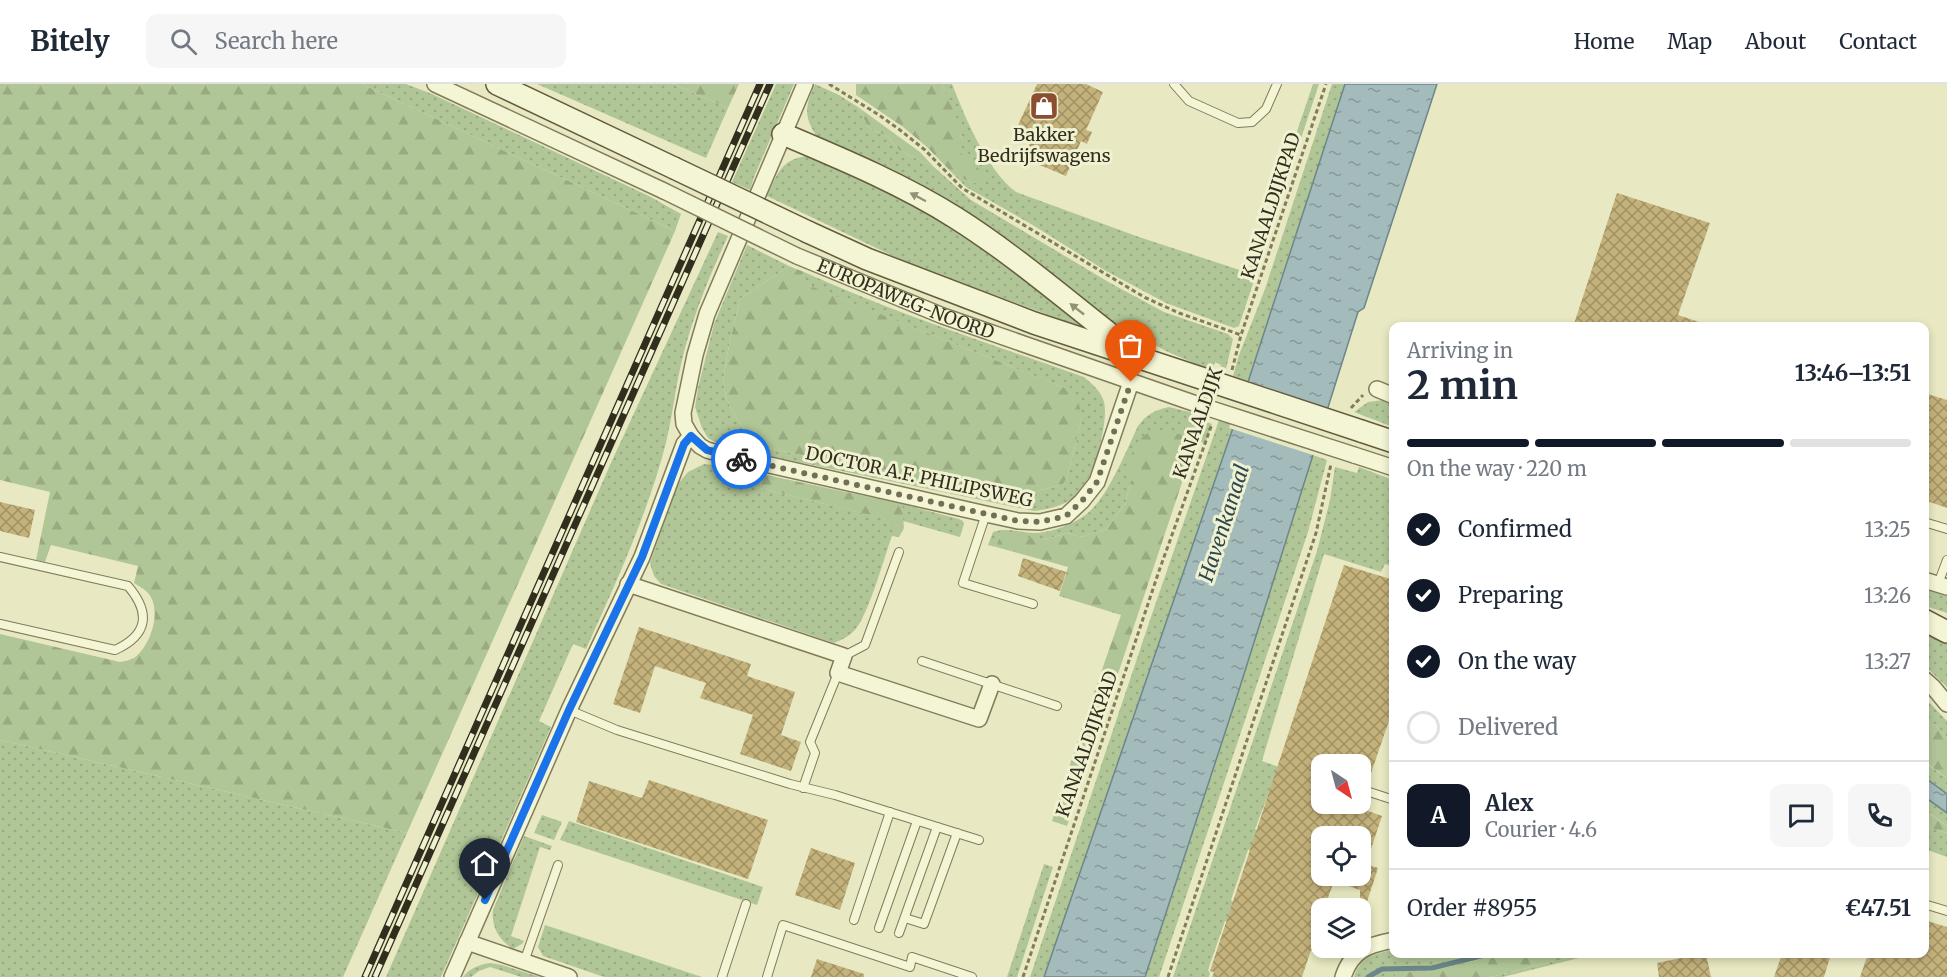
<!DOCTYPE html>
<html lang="en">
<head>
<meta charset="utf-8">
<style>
  :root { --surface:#fff; --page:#f6f6f7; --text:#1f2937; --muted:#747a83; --line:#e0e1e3; --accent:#111827 }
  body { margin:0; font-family:Merriweather,serif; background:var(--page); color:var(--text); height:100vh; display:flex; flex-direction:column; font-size:22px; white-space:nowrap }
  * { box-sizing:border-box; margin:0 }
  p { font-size:20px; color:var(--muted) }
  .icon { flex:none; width:33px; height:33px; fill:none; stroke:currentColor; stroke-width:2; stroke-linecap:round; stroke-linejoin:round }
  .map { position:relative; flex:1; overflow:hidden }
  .drawer { position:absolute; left:1389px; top:238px; width:540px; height:636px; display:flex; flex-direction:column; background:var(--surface); border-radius:12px; box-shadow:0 3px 9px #0003 }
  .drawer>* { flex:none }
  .needle { width:39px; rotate:144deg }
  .fabs { position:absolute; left:1311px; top:670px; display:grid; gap:12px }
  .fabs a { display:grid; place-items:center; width:60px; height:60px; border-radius:12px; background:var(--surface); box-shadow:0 3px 9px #0003; font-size:30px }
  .pin { position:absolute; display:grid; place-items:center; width:51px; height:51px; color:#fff; margin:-62px -26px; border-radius:50% 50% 50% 0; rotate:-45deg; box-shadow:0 0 6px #0007 }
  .pin .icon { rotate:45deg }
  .courier { position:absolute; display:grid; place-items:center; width:60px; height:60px; margin:-30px; border:4px solid #1a73e8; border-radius:50%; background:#fff; color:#222; box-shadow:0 2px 8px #0007 }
  .headline em { font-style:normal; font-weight:700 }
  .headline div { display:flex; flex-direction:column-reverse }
  .headline { display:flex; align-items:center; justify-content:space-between; height:102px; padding:0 18px }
  h1 { font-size:39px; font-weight:700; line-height:45px }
  .bar { display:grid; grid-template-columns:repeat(4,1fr); gap:9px 6px; align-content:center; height:72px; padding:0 18px }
  .bar i { height:8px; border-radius:4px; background:var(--line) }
  .bar .active { background:var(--accent) }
  .bar p { grid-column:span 4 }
  .line { display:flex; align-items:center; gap:15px; padding:0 18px; border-top:2px solid var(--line) }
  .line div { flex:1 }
  .round { display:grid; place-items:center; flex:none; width:63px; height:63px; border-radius:12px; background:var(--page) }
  ol { padding:0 18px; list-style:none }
  li { display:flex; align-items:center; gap:18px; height:66px }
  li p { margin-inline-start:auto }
  li .icon { padding:6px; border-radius:50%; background:var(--accent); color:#fff; stroke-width:4 }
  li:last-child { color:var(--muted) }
  li i { width:33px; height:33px; border:3px solid var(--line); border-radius:50% }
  header { display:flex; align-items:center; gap:36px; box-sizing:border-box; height:84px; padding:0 30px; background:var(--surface); border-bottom:2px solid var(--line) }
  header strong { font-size:28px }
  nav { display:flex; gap:33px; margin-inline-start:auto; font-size:21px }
  .search { width:420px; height:54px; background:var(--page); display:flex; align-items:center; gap:15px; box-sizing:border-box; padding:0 21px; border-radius:12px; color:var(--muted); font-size:22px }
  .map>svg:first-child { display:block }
  .grass { fill:url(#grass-dots) }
  .forest { fill:url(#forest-firs) }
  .water { fill:url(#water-ripples); stroke:#6c8689; stroke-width:1.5 }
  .pier { fill:#e8e9c2 }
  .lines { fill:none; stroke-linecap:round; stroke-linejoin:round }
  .stream { stroke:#6c8689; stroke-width:5 }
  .building { fill:url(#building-cross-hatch); fill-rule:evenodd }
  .service-casing { stroke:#817c5b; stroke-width:10 }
  .minor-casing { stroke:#817c5b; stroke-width:18 }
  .secondary-casing { stroke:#635d3e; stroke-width:24 }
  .path { stroke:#817c5b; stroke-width:3; stroke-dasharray:4.5 3; stroke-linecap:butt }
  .service { stroke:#f4f5d4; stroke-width:8 }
  .minor { stroke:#f4f5d4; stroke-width:15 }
  .secondary { stroke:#f4f5d4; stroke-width:21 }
  .rail-casing { stroke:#322e1e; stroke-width:7 }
  .rail { stroke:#f0f1d0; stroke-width:4.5; stroke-dasharray:14; stroke-linecap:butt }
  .minor-bridge-casing { stroke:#817c5b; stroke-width:18; stroke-linecap:butt }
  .secondary-bridge-casing { stroke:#635d3e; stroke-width:24; stroke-linecap:butt }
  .minor-bridge { stroke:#f4f5d4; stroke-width:15 }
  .secondary-bridge { stroke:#f4f5d4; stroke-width:21 }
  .oneway { fill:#939279 }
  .done { stroke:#726f57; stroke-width:6; stroke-dasharray:0 10.8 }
  .route { stroke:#1a73e8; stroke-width:8 }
  .labels { text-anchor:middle; stroke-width:6; stroke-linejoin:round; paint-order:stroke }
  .poi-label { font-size:18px; fill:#322e1e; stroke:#f0f1d0 }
  .street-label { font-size:18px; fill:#322e1e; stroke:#f0f1d0 }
  .water-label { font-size:20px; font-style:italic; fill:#2e4751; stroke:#f0f1d0 }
</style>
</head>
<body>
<header>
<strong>Bitely</strong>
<div class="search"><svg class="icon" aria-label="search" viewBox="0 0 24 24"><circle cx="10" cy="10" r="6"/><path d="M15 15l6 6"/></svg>Search here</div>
<nav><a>Home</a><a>Map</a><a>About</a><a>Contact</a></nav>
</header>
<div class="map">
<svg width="1947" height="893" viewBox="0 0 1947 893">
  <defs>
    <pattern id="grass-dots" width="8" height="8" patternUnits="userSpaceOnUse" patternTransform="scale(1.5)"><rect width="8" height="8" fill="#b1c697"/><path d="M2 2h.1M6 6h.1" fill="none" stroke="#99aa82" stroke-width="1.8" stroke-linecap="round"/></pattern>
    <pattern id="forest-firs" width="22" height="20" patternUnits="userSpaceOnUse" patternTransform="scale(1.5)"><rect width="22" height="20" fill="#b1c697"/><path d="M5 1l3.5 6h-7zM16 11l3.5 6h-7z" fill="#99aa82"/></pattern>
    <pattern id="water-ripples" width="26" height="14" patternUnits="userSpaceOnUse" patternTransform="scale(1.5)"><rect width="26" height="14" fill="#a4bbbc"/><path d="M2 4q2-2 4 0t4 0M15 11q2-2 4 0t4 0" fill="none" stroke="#869898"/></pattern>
    <pattern id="building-cross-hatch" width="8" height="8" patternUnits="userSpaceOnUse" patternTransform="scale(1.5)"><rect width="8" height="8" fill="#c4b27b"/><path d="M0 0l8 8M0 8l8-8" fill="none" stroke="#a09164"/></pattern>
  </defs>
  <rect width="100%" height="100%" fill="#e8e9c2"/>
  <g class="grass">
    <path d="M362,0H406L432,10L649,112L681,130L675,147Z"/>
    <path d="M537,0H673L728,24L706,74Z"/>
    <path d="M776,0H794L754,93L750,106L732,98Z"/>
    <path d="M815,0L839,11L858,23L868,43L887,52L899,66L934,83L971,116L1112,200L1164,228L1228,250L1233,255L1226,285L1220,284L1221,281L1215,278L1212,287L1166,267L1103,234L818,54C803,33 805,22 815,0Z"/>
    <path d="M942,0H952C966,35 986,85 1016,108L1139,153L1249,189L1313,0H1319L1239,242L1234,244L1166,219L1106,187L1031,140L966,103L954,91L973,99L959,69L962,53Z"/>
    <path d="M1332,0H1345L1248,297L1233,292L1239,271L1265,205Z"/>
    <path d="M806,72H817L896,109L969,150L1093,247L912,181L767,112C777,91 780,76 806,72Z"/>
    <path d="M718,148L728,152C708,195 690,239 680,285C674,313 671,342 663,370C644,438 615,501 586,565L573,560L539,637L551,643L441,893H386L610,381Z"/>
    <path d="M747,161L789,182L740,215L729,261L723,296L726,313L732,327L744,345L764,363L864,385L1012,412L1042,406L1063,400L1067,394L1082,334L1065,304L797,197L804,188C895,229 990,260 1084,293C1092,300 1101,307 1104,318C1109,337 1094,393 1080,408C1068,421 1051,425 1034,427L784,375L718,360L708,354L702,344L695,323L698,304L714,240Z"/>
    <path d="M1383,316L1393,320V343L1354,328L1368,318Z"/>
    <path d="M1169,323L1198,330L1197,334L1212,340L1205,360L1193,354L1132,394L1125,420L1106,445L1082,453L1067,449L1043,456L1000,452L996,463L988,461L993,448C1012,442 1026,452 1044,448C1061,445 1081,437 1093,424C1110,407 1127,365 1138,342C1146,331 1154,326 1169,323Z"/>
    <path d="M1219,336L1234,341L1044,893H1030L1154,524Z"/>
    <path d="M1313,371L1327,376L1308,448L1159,893H1145L1239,606Z"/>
    <path d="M704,380L730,383L727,396L887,435L889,444H904L899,453L892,452C884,474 868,533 854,547C848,553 841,556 834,559L661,500L654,492L650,479L677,401L688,388Z"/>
    <path d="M1335,383L1357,389L1359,383L1393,396V482L1385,480L1381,488L1324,470L1262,677L1279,683L1255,745L1258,747L1252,766H1248L1231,816L1234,818L1228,837H1225L1208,886L1210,889L1209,893H1173L1317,467L1330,416Z"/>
    <path d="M902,420L959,435L963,437L964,440L960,453L903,437Z"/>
    <path d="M1925,504L1947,512V529L1925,522Z"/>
    <path d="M1924,546L1947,554V603L1925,582Z"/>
    <path d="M1925,614L1947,637V655L1935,640L1925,644Z"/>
    <path d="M0,656L407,749L343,893H0Z"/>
    <path d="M1924,678L1947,694V710L1925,693Z"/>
    <path d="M1925,713L1947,729V742L1925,726Z"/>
    <path d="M542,731L562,738L554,756L534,749Z"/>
    <path d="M569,737L763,803L757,821L560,756Z"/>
    <path d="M1925,743L1947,749V773L1925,765Z"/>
    <path d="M524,752L552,762L550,766L540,763L511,852L524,857L522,860L513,865C499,856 491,843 493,826Z"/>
    <path d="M1044,780L1053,783L1017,893H1007Z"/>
    <path d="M545,841L702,893H604L543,872L538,863Z"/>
    <path d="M1393,866L1394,870H1502L1427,888H1395L1396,893H1354C1359,874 1376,869 1393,866Z"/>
    <path d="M1582,870H1595L1503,893H1491Z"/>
    <path d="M490,879L502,881L540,893H521L490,883L479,887L471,893H463C470,884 478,881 490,879Z"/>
  </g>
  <g class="forest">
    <path d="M0,0H362L675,147L407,749L0,656V550L120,578C125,577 130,576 134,574C151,562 164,523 146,507C143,504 138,502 134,499L138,482L51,461L45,478L36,476L50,408L0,396Z"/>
    <path d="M673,0H739L728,24Z"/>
    <path d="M856,0H942C948,16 969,53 960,69L983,88V94L978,99H973L954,91L927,63L903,43L856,11Z"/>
    <path d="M858,23L920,68L934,83L899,66L887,52L868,43Z"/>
    <path d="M789,182L804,188L798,197L1065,304L1079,320L1082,334L1067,394L1063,400L1042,406L1012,412L864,385L764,363L744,345L732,327L726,313L723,296L729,261L740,215Z"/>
    <path d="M1153,344L1193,354L1194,363L1067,742L1052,737L1080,649L1121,531L1059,512L1068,483L996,463L1000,452L1008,450L1043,456L1067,449L1082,453L1106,445L1125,420L1132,394L1126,382L1138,357Z"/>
    <path d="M730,383L902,420L904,444H889L886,435L727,396Z"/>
    <path d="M1935,640L1947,655V694L1925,678V644Z"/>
    <path d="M1924,726L1947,742V749L1925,743Z"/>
    <path d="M1502,870H1582L1491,893H1396L1395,888H1427Z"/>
  </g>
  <g class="water">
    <path d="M1345,0H1437L1364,224L1358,228L1239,606L1145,893H1044L1234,341Z"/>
    <path d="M1924,693L1947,710V729L1925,713Z"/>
  </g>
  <path class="pier" d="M1245,296L1331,325L1316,372L1229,344Z"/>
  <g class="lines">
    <path class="stream" d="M1368,893L1382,885L1432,884L1489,870"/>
  </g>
  <g class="building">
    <path d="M1037,0H1086L1103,8L1086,46L1092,48L1087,60L1081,57L1066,92L1030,77L1033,70L1026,67L1030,59L1013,52Z"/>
    <path d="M1617,109L1710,139L1678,231L1705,240V243H1573Z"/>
    <path d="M1924,309L1947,316V424L1924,416Z"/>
    <path d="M0,418L35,426L29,454L0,447Z"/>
    <path d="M1023,474L1066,488L1060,507L1018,492Z"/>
    <path d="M1344,481L1394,496V622L1367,701L1360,699V681H1322V720H1361L1360,724L1382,732L1366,780L1378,784L1363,830L1360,829V806L1334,797L1324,825H1322V870L1311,866L1302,893H1212L1214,888L1210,887ZM1322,753H1360V792H1322Z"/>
    <path d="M639,543L751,580L747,592L795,608L781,651L801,658L791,687L740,670L753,631L700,614L706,599L655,582L640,629L613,620Z"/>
    <path d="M649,696L768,736L748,795L576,738L589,697L642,714Z"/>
    <path d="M811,764L855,779L840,826L795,811Z"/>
    <path d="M1924,836L1947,843V893H1860L1868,870H1924Z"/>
    <path d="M1700,870H1706L1711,893H1659L1657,879Z"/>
    <path d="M1782,870H1831L1824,893H1774Z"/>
    <path d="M817,875L864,890V893H811Z"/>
  </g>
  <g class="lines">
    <g class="service-casing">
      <g id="service">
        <path d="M1174,0L1189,17L1238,39L1252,38L1266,25L1277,0"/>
        <path d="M986,430L963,499L1033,520"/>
        <path d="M1924,438L1947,445"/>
        <path d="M0,473L128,502C151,529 148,551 115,566L0,540"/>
        <path d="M1938,500L1947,476"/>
        <path d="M844,572L865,561L899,468"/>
        <path d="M922,577L1057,622"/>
        <path d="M569,626L617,646L790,700L835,711L979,756"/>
        <path d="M803,704L815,669L810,658L838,589"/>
        <path d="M1360,705L1394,716"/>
        <path d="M1924,820L1947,827"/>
        <path d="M905,834L924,840L957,749"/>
        <path d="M854,836L890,728"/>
        <path d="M879,844L917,737"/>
        <path d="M899,849L937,743"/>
        <path d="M524,878L558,781"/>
        <path d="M722,893L746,820"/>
        <path d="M767,893L783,841L910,883L912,873L972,893"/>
      </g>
    </g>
    <g class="minor-casing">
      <g id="minor">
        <path d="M435,0L664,107"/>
        <path d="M805,0L707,230L695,271L683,329L684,340L691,352L700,362L707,366L721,370L986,430L1018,437L1040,438L1066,432L1082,417L1097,398L1131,298"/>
        <path id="s1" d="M797,172L943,232L1202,322"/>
        <path d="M1377,305L1394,312"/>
        <path d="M1354,371L1394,384"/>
        <path d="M1924,496L1947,503"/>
        <path d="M628,500L844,572L838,589L979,635L992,600"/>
        <path d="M1924,595L1933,603L1947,620"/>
        <path d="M467,858L569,893"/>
        <path d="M452,893L569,626L642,473L684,360L691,352"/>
        <path d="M1343,893C1352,866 1368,861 1394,856"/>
      </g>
    </g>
    <g class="secondary-casing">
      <g id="secondary">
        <path d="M497,0L674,84"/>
        <path d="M783,50C842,75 902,100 956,134C1016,172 1071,220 1128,264"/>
        <path d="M808,148L867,175L1034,239L1210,297"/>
        <path d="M1361,347L1394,358"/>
        <path d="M1924,536L1947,548"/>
      </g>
    </g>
    <g class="path">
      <path d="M829,0L879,31L900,46L925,66L962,104L1144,213L1179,229L1241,251"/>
      <path d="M1232,286L1241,251L1326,0"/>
      <path d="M1351,324L1363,311"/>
      <path d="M1023,893L1159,487L1212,340"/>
      <path d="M1168,893L1316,449L1331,380"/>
    </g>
    <use href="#service" class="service"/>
    <use href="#minor" class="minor"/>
    <use href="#secondary" class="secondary"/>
    <g class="rail-casing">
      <g id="rail">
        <path d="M365,893L760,0"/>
        <path d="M375,893L770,0"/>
      </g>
    </g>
    <use href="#rail" class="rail"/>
    <g class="minor-bridge-casing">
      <g id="minor-bridge">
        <path d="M664,107L797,172"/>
        <path d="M1202,322L1354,371"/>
      </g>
    </g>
    <g class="secondary-bridge-casing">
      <g id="secondary-bridge">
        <path d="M674,84L808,148"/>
        <path d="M1210,297L1361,347"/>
      </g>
    </g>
    <use href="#minor-bridge" class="minor-bridge"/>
    <use href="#secondary-bridge" class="secondary-bridge"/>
  </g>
  <defs><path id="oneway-solid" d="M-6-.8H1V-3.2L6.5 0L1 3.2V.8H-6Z" transform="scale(1.5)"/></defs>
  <g class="oneway">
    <use href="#oneway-solid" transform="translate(918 113) rotate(-152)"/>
    <use href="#oneway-solid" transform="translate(1077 225) rotate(-142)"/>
  </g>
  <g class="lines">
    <path class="done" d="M741,375L1018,437L1040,438L1066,432L1082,417L1097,398L1131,298"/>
    <path class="route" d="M485,816L569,626L642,473L684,360L691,352L707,366L741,375"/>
  </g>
  <defs>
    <g id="shop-square" transform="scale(1.5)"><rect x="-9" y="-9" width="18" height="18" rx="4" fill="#8a4e30" stroke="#f0f1d0"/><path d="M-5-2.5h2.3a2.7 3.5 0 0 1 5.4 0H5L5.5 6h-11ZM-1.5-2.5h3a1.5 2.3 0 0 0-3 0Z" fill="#fff"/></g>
  </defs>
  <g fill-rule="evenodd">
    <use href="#shop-square" x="1044" y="22"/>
  </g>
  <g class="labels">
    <g class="poi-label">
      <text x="1044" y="57">Bakker<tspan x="1044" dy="21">Bedrijfswagens</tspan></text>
    </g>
    <g class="street-label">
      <text transform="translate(1271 122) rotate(-72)" y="6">KANAALDIJKPAD</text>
      <text dy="6" stroke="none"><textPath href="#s1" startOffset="117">EUROPAWEG-NOORD</textPath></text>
      <text transform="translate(1198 339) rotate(-71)" y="6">KANAALDIJK</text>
      <text transform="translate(919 393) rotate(12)" y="6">DOCTOR A.F. PHILIPSWEG</text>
      <text transform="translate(1087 660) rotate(-71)" y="6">KANAALDIJKPAD</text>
    </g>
    <g class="water-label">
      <text transform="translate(1224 439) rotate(-72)" y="7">Havenkanaal</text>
    </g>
  </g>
</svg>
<div class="fabs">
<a><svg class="needle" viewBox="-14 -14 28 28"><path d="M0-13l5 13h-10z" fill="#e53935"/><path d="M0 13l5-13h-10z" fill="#747a83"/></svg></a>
<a><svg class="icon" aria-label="locate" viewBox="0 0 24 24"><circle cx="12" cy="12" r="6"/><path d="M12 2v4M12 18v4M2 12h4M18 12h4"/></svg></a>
<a><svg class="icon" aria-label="layers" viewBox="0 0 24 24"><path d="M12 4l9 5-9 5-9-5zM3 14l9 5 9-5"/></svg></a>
</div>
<div class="pin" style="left:1131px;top:298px;background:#ea580c"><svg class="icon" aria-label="bag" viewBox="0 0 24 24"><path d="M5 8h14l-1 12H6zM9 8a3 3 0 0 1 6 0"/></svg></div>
<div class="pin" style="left:485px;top:816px;background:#1f2937"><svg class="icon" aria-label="home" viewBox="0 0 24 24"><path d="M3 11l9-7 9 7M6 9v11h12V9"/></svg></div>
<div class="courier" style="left:741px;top:375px"><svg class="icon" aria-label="bike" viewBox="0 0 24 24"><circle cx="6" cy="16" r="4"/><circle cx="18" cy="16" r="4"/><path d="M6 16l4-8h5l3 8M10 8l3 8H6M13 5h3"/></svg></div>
<section class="drawer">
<div class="headline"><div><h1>2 min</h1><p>Arriving in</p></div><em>13:46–13:51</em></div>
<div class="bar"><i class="active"></i><i class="active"></i><i class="active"></i><i></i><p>On the way · 220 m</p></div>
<ol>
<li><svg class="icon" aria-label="check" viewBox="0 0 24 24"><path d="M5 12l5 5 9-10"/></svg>Confirmed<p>13:25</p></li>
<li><svg class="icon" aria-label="check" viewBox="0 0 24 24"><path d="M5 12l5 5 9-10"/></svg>Preparing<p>13:26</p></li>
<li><svg class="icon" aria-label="check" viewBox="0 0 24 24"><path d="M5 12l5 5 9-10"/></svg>On the way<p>13:27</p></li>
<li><i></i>Delivered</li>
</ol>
<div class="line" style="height:108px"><b class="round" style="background:var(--accent);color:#fff">A</b><div><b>Alex</b><p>Courier · 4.6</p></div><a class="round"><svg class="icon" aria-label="chat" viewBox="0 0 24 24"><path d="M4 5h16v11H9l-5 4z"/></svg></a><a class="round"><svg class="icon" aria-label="phone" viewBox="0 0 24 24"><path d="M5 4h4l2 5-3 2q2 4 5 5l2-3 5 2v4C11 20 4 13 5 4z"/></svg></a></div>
<div class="line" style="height:78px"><div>Order #8955</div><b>€47.51</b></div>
</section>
</div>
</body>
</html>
